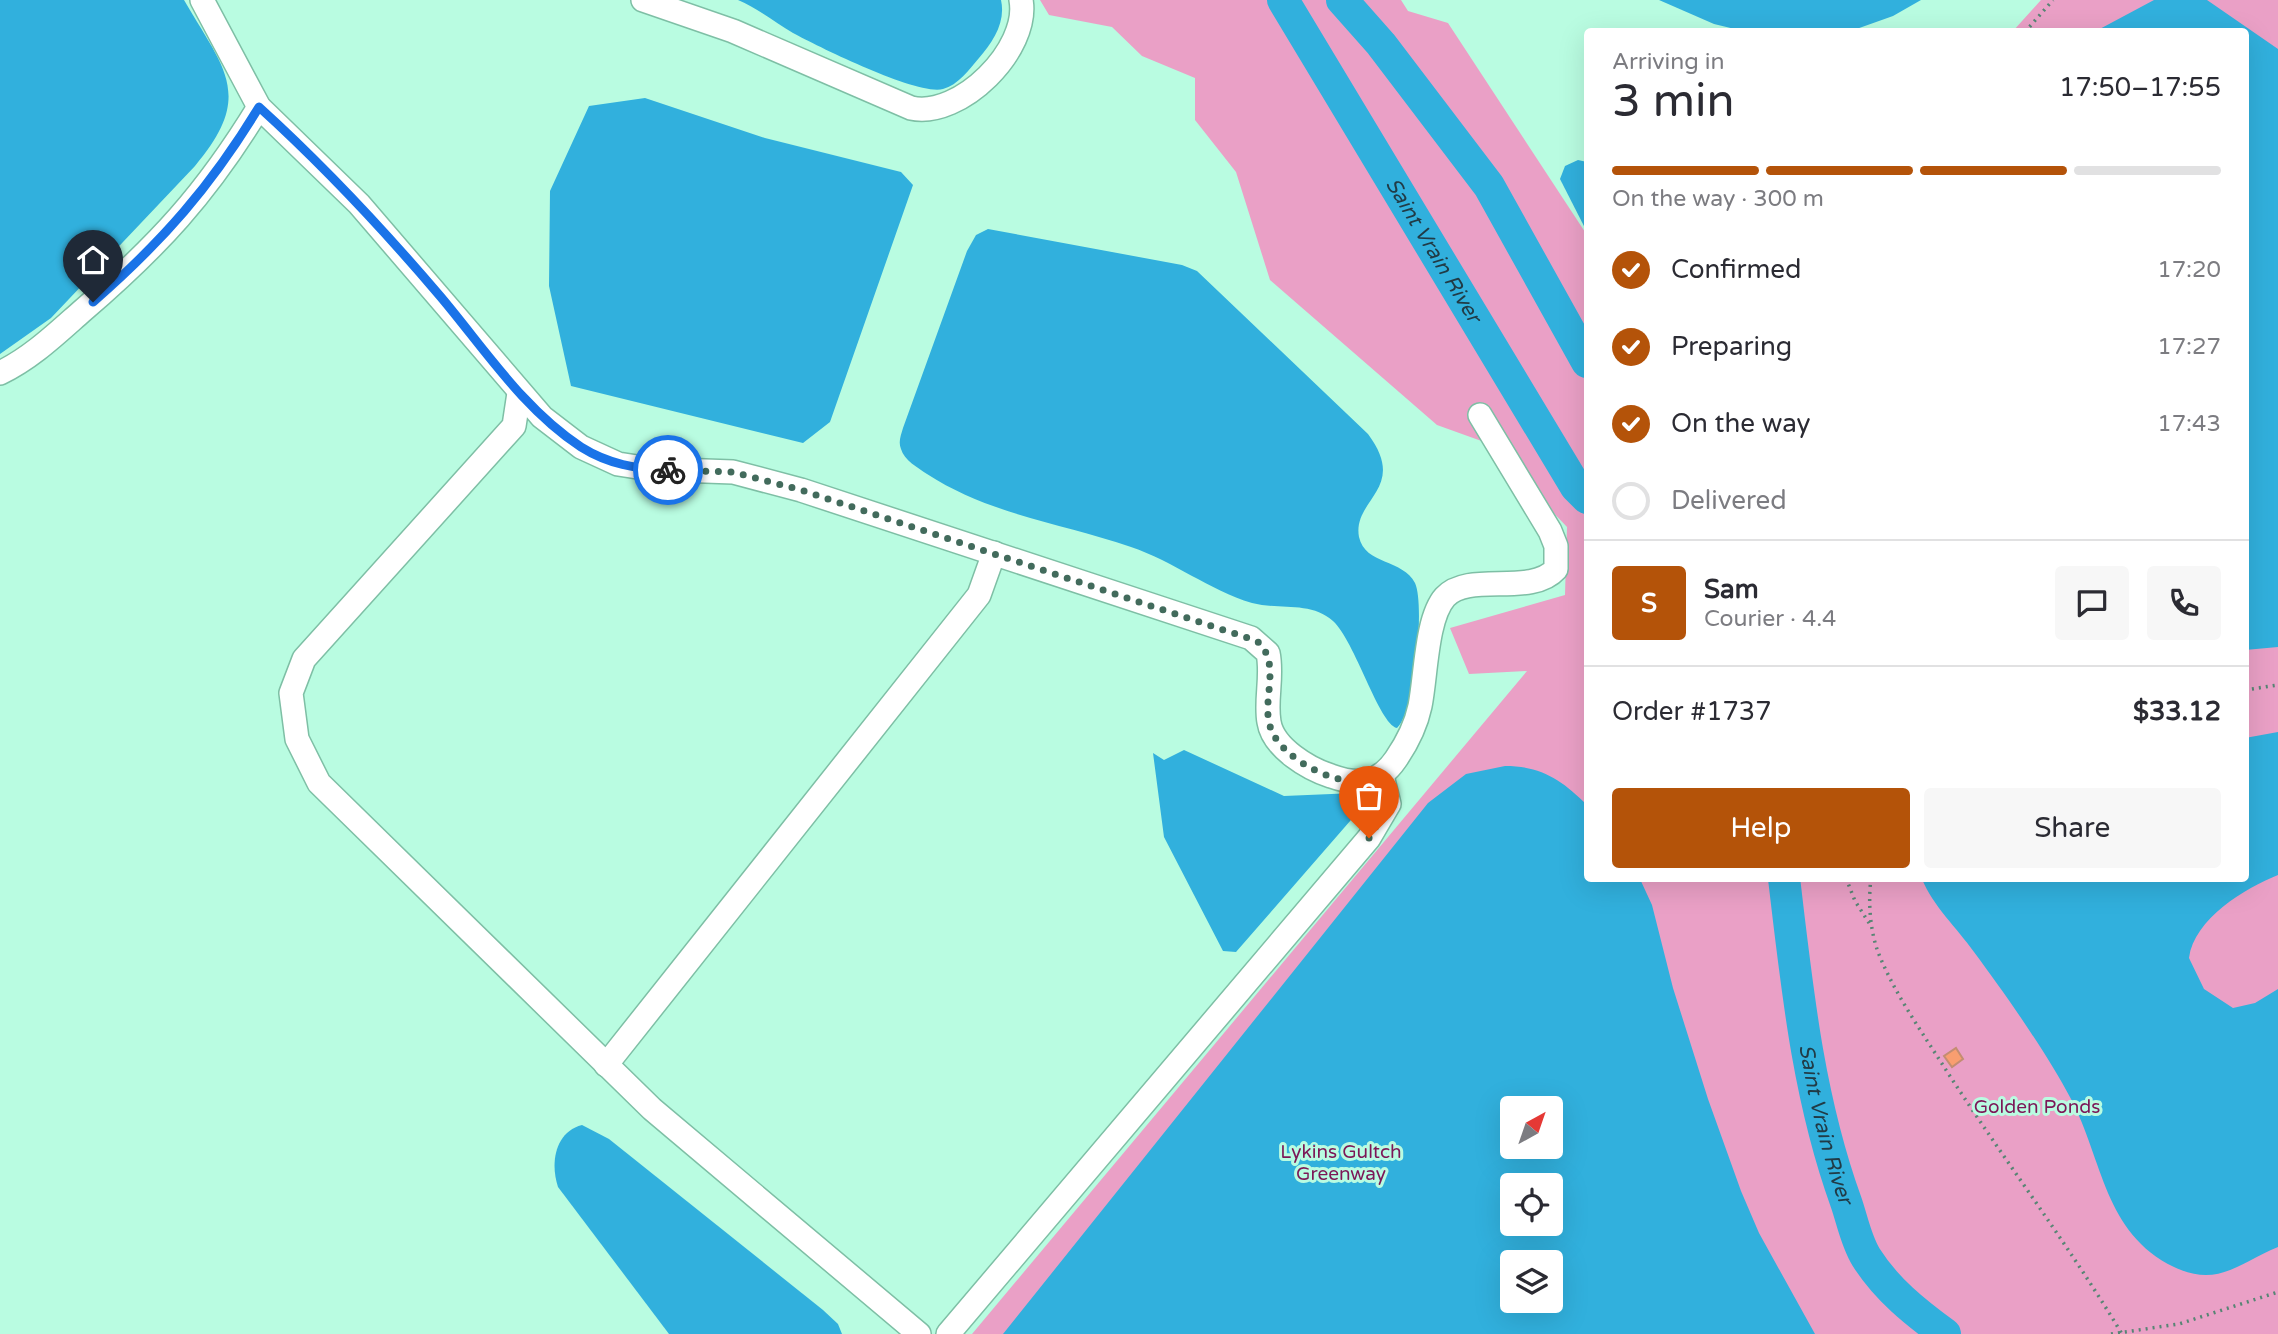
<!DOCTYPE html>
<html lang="en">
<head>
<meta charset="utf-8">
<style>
  :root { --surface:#fff; --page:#f7f7f7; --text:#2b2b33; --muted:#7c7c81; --line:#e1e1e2; --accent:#b45309 }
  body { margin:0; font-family:"Varela Round",sans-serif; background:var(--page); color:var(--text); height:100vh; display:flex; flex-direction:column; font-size:26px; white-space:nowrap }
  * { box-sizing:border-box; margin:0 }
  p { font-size:23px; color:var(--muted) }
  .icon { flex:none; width:38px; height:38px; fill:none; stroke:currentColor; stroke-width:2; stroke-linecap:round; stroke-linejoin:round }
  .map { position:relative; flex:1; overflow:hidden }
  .details { position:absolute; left:1584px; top:28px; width:665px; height:854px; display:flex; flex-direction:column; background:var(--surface); border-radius:7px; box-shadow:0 7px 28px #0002 }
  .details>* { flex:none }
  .needle { width:46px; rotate:40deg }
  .buttons { position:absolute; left:1500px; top:1096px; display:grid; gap:14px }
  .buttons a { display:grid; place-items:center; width:63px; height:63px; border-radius:7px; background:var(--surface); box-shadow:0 7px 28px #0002; font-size:35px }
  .pin { position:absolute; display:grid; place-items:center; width:60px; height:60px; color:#fff; margin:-72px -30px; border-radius:50% 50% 50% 0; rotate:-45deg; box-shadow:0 0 7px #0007 }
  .pin .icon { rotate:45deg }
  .courier { position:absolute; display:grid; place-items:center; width:70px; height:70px; margin:-35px; border:5px solid #1a73e8; border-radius:50%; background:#fff; color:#222; box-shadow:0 2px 9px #0007 }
  .head em { font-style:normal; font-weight:600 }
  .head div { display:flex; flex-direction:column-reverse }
  .head { display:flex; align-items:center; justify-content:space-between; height:119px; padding:0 28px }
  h1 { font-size:46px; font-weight:600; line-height:52px }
  .bar { display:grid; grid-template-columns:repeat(4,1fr); gap:10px 7px; align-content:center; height:84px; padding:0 28px }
  .bar i { height:9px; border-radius:5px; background:var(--line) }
  .bar .active { background:var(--accent) }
  .bar p { grid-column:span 4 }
  .line { display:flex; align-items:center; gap:18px; padding:0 28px; border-top:2px solid var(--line) }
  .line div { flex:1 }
  .round { display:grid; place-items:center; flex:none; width:74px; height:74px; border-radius:7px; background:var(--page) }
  ol { padding:0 28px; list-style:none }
  li { display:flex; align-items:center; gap:21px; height:77px }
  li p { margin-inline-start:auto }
  li .icon { padding:7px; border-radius:50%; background:var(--accent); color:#fff; stroke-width:4 }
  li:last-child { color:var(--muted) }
  li i { width:38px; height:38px; border:4px solid var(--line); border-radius:50% }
  .action { display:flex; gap:14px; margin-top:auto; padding:14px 28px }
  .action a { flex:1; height:80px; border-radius:7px; background:var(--accent); color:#fff; font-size:28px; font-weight:600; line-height:80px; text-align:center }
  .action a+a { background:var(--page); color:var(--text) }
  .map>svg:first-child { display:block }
  .green { fill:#eaa0c6; fill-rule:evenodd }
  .water { fill:#31b0dd; fill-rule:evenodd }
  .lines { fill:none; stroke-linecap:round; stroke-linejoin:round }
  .river { stroke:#31b0dd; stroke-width:32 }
  .building { fill:#f99e70; stroke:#c38d72; stroke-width:2 }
  .minor-casing { stroke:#7ebfa5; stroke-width:26 }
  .path { stroke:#578574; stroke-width:3.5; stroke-dasharray:2 5; stroke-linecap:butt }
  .minor { stroke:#fff; stroke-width:23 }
  .done { stroke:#426b5c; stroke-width:7; stroke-dasharray:0 12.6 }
  .route { stroke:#1a73e8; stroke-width:9 }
  .labels { text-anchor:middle; stroke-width:6; stroke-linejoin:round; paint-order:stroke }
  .park-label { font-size:19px; fill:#7c1757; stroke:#b9fce1 }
  .water-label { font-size:21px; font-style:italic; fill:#213b46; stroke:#b9fce1 }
</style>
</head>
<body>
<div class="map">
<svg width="2278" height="1334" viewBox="0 0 2278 1334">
  <rect width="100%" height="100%" fill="#b9fce1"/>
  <g class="green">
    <path d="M1040,0H1272L1568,488L1587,508V878H2245V32L2013,31L2041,0H2278V1334H972L1527,671L1469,674L1450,628L1565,595L1567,527L1487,443L1437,425L1270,280L1236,172L1195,120V78L1142,56L1112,27L1049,15ZM1512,1108H1550V1146H1512ZM1512,1185H1550V1223H1512ZM1512,1262H1550V1300H1512Z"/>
    <path d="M1291,0H1331L1376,49L1482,189L1587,375V492L1578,484Z"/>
    <path d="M1352,0H1401L1408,11L1448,23L1587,235V357L1495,185L1390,42Z"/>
  </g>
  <g class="water">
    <path d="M0,0H184C224,69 255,95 195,166L51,318L0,354Z"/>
    <path d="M738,0H1001C1006,22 993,42 979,58C969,70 958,85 943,89C918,96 819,47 793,33C775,22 757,8 738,0Z"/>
    <path d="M1659,0H1921L1893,16L1848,32L1743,31L1714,24Z"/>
    <path d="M2154,0H2207L2278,49V647L2245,650V32L2096,31Z"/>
    <path d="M645,98L765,138L901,172L913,185L830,422L803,443L571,386L549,286L550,191L589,106Z"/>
    <path d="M1578,160L1587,162V232L1560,179L1565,166Z"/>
    <path d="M988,229L1182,265L1197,271L1368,434C1409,489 1352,499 1359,537C1365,565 1403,559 1415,583C1425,604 1415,713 1397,728C1379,724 1355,641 1333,621C1311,601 1279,610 1252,603C1209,590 1173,561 1131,547C1062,523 990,515 927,474C918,468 904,460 901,449C898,442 901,435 903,428L967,251L976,235Z"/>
    <path d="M2278,732V875C2245,888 2194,919 2189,958L2204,989L2233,1008L2255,1003L2278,989V1247C2239,1263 2218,1288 2174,1267C2104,1233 2103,1160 2071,1099C2046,1052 2006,995 1974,952C1957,928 1933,906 1922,879L2245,878V738Z"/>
    <path d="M1184,750L1284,796L1355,793L1364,805L1236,952L1223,951L1164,837L1153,753L1164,760Z"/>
    <path d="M1505,766C1541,766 1562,780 1587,805V878L1640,879L1652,905L1673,988L1708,1099L1741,1191L1759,1233L1815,1334H1003L1428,803L1466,774ZM1512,1108H1550V1146H1512ZM1512,1185H1550V1223H1512ZM1512,1262H1550V1300H1512Z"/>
    <path d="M582,1125L609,1139L823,1310L838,1324L842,1334H669L558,1187C550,1163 555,1132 582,1125Z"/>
  </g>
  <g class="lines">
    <g class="river">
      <path id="s1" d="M1283,0L1576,487L1587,498"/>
      <path d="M1342,0L1381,44L1489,186L1587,362"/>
      <path id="s2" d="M1784,878C1797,988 1808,1097 1846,1202C1852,1219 1856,1241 1866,1257C1886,1289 1915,1312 1945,1334"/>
    </g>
  </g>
  <path class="building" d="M1956,1048L1963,1059L1952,1067L1944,1056Z"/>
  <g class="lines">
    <g class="minor-casing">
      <g id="minor">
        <path d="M202,0L259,107L359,204L542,417L581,447L618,464L650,469L733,472L801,490L1251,638L1268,653C1273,676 1265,700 1269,722C1273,748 1309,769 1331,776C1359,786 1379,784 1396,759C1407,743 1416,725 1420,706C1426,677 1426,618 1445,597C1469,571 1531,597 1556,569V546L1550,531L1480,415"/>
        <path d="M643,0L733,31L911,108C960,119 1030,49 1021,0"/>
        <path d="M0,373C31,358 55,335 81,312C158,246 206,194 259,107"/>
        <path d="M519,393L514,426L304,659L291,693L297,739L319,783L652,1109L919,1334"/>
        <path d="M606,1065L979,595L994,553"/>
        <path d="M948,1334L1369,838L1389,804L1382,776"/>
      </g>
    </g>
    <g class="path">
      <path d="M2025,32L2053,0"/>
      <path d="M2245,690L2278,685"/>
      <path d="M1846,878L1855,901L1871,926"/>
      <path d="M1871,878C1868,902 1870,930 1878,952C1893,990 1917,1025 1939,1059C1998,1152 2065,1239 2122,1334"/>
      <path d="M2111,1334L2179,1324L2278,1292"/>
    </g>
    <use href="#minor" class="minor"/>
  </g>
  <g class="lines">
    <path class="done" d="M668,470L733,472L801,490L1257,641C1283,664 1260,701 1271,729C1283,762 1350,795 1382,776L1389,804L1369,838"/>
    <path class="route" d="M93,302C163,241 211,186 259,107C324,166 383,229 440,296C484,348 523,409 581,447C608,464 636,469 668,470"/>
  </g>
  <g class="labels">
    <g class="park-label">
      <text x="2037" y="1113">Golden Ponds</text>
      <text x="1341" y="1158">Lykins Gultch<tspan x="1341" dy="22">Greenway</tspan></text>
    </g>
    <g class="water-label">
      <text dy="7" stroke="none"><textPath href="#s1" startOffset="292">Saint Vrain River</textPath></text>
      <text dy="7" stroke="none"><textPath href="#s2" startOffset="250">Saint Vrain River</textPath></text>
    </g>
  </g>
</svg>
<div class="buttons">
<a><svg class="needle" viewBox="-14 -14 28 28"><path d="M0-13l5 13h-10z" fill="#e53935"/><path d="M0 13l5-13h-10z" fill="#7c7c81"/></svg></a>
<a><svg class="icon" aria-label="locate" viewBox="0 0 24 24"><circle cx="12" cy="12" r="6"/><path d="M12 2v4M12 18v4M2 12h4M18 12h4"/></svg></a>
<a><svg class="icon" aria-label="layers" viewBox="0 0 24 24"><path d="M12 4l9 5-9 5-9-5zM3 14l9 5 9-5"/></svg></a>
</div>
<div class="pin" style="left:1369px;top:838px;background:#ea580c"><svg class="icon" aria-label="bag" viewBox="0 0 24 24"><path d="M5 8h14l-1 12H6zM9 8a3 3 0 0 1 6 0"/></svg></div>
<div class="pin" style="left:93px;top:302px;background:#1f2937"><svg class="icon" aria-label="home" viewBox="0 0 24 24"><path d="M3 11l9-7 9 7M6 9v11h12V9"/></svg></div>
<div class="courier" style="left:668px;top:470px"><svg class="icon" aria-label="bike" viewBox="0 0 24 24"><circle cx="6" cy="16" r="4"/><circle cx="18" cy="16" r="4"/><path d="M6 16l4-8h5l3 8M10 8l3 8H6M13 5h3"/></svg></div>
<section class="details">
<div class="head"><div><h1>3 min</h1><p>Arriving in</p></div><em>17:50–17:55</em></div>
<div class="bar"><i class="active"></i><i class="active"></i><i class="active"></i><i></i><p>On the way · 300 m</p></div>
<ol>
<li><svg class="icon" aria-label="check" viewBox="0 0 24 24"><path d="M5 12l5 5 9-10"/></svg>Confirmed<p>17:20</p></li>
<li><svg class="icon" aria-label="check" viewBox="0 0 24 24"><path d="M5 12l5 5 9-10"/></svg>Preparing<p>17:27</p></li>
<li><svg class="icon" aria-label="check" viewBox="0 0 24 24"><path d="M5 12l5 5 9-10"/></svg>On the way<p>17:43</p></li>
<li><i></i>Delivered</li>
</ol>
<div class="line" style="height:126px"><b class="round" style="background:var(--accent);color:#fff">S</b><div><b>Sam</b><p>Courier · 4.4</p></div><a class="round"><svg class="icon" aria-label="chat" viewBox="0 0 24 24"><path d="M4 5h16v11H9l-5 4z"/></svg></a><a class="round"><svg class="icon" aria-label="phone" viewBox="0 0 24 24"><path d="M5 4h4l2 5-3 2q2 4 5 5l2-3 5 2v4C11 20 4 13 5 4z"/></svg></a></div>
<div class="line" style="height:91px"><div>Order #1737</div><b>$33.12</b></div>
<div class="action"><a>Help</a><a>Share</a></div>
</section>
</div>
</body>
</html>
